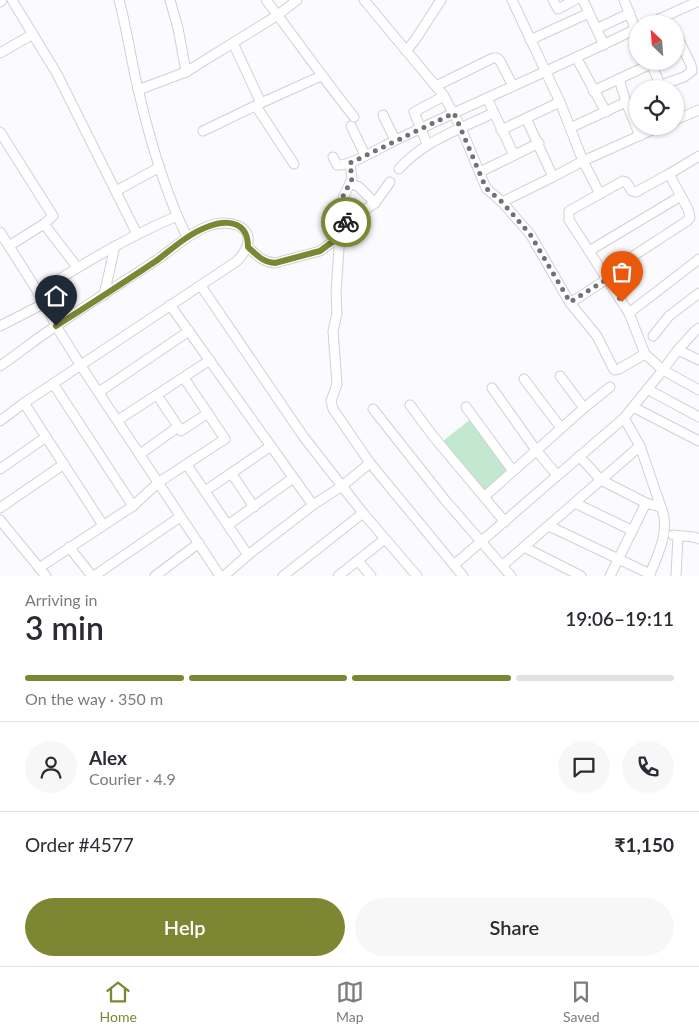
<!DOCTYPE html>
<html lang="en">
<head>
<meta charset="utf-8">
<style>
  :root { --surface:#fff; --page:#f7f7f7; --text:#2b2b33; --muted:#7c7c81; --line:#e1e1e2; --accent:#7d8733 }
  body { margin:0; font-family:Lato,sans-serif; background:var(--page); color:var(--text); height:100vh; display:flex; flex-direction:column; font-size:19px; white-space:nowrap }
  * { box-sizing:border-box; margin:0 }
  p { font-size:16px; color:var(--muted) }
  .icon { flex:none; width:28px; height:28px; fill:none; stroke:currentColor; stroke-width:2; stroke-linecap:round; stroke-linejoin:round }
  .map { position:relative; height:576px; overflow:hidden }
  .side { display:flex; flex-direction:column; background:var(--surface); flex:1 }
  .side>* { flex:none }
  .needle { width:32px; rotate:335deg }
  .buttons { position:absolute; left:629px; top:15px; display:grid; gap:10px }
  .buttons a { display:grid; place-items:center; width:55px; height:55px; border-radius:50%; background:var(--surface); box-shadow:0 1px 4px #0004; font-size:25px }
  .pin { position:absolute; display:grid; place-items:center; width:42px; height:42px; color:#fff; margin:-51px -21px; border-radius:50% 50% 50% 0; rotate:-45deg; box-shadow:0 0 5px #0007 }
  .pin .icon { rotate:45deg }
  .courier { position:absolute; display:grid; place-items:center; width:50px; height:50px; margin:-25px; border:4px solid #7d8733; border-radius:50%; background:#fff; color:#222; box-shadow:0 1px 6px #0007 }
  .headline em { font-style:normal; font-weight:600 }
  .headline div { display:flex; flex-direction:column-reverse }
  .headline { display:flex; align-items:center; justify-content:space-between; height:85px; padding:0 25px }
  h1 { font-size:32px; font-weight:600; line-height:38px }
  .bar { display:grid; grid-template-columns:repeat(4,1fr); gap:8px 5px; align-content:center; height:60px; padding:0 25px }
  .bar i { height:6px; border-radius:4px; background:var(--line) }
  .bar .active { background:var(--accent) }
  .bar p { grid-column:span 4 }
  .line { display:flex; align-items:center; gap:12px; padding:0 25px; border-top:1px solid var(--line) }
  .line div { flex:1 }
  .round { display:grid; place-items:center; flex:none; width:52px; height:52px; border-radius:26px; background:var(--page) }
  .cta { display:flex; gap:10px; margin-top:auto; padding:10px 25px }
  .cta a { flex:1; height:58px; border-radius:30px; background:var(--accent); color:#fff; font-size:20px; font-weight:600; line-height:58px; text-align:center }
  .cta a+a { background:var(--page); color:var(--text) }
  .tabs { display:flex; justify-content:space-around; align-items:center; height:70px; border-top:1px solid var(--line); background:var(--surface); font-size:14px; color:var(--muted) }
  .tabs a { display:grid; justify-items:center; gap:2px }
  .tabs .active { color:var(--accent) }
  .map>svg:first-child { display:block }
  .green { fill:#c2e9cf }
  .lines { fill:none; stroke-linecap:round; stroke-linejoin:round }
  .minor-casing { stroke:#d0d1d5; stroke-width:11 }
  .minor { stroke:#fff; stroke-width:9 }
  .done { stroke:#727275; stroke-width:5; stroke-dasharray:0 9 }
  .route { stroke:#7d8733; stroke-width:6 }
</style>
</head>
<body>
<div class="map">
<svg width="699" height="576" viewBox="0 0 699 576">
  <rect width="100%" height="100%" fill="#fbfbff"/>
  <path class="green" d="M472,418L511,472L486,492L443,441Z"/>
  <g class="lines">
    <g class="minor-casing">
      <g id="minor">
        <path d="M12,0L57,74L137,234"/>
        <path d="M119,0C127,29 131,60 138,89C150,141 164,190 187,237"/>
        <path d="M170,0L178,28L186,72"/>
        <path d="M266,0C296,39 323,78 354,117"/>
        <path d="M364,0L444,96L461,128L486,188L502,202L530,234L570,303"/>
        <path d="M512,0L560,102L583,161L600,194"/>
        <path d="M553,0L558,9L575,0"/>
        <path d="M583,0L604,45"/>
        <path d="M624,0L637,33"/>
        <path d="M0,2L2,0"/>
        <path d="M648,24L699,1"/>
        <path d="M598,28L630,13"/>
        <path d="M530,40L589,13"/>
        <path d="M233,43L261,103"/>
        <path d="M406,51L415,40L441,0"/>
        <path d="M0,53L33,34"/>
        <path d="M576,57L606,112"/>
        <path d="M650,61L662,89"/>
        <path d="M619,79L626,102L640,136"/>
        <path d="M661,85L684,77L692,71L691,65L675,32"/>
        <path d="M436,86L493,58H497L500,61L513,86"/>
        <path d="M138,90L186,72L278,15L297,0"/>
        <path d="M593,91L651,64"/>
        <path d="M487,98L514,155"/>
        <path d="M256,106L294,164"/>
        <path d="M383,115L395,140"/>
        <path d="M526,118L553,177L583,161L661,126"/>
        <path d="M675,120L699,110"/>
        <path d="M351,126L365,155"/>
        <path d="M570,128L626,102"/>
        <path d="M501,130L560,102"/>
        <path d="M203,131L261,103L321,76"/>
        <path d="M0,132L53,216L44,224L9,246"/>
        <path d="M427,144L414,112L444,96"/>
        <path d="M333,157L337,165C349,167 383,146 396,140C476,102 558,67 638,28"/>
        <path d="M399,169C423,141 461,129 493,113"/>
        <path d="M480,172L539,143"/>
        <path d="M669,174L636,192L632,191L626,182L623,181L569,211V220L629,313L645,354L663,370L699,390"/>
        <path d="M350,183L359,187L375,203"/>
        <path d="M116,191L158,168"/>
        <path d="M502,202L553,177"/>
        <path d="M346,223L375,203L390,182"/>
        <path d="M44,224L77,267"/>
        <path d="M0,232L45,303L56,326L81,366L220,576"/>
        <path d="M340,234L336,293L337,313L333,331L337,384L331,401L333,409L370,463L463,576"/>
        <path d="M248,247C257,255 262,262 275,263L320,251L339,237L346,223L343,198L352,179L350,163"/>
        <path d="M589,251L681,196"/>
        <path d="M604,275L687,221L690,218L688,209L669,174L699,156"/>
        <path d="M607,279L570,303L597,336L613,368L615,370L619,369L645,354"/>
        <path d="M201,286L303,436L363,513L417,576"/>
        <path d="M38,293C83,263 128,237 177,216"/>
        <path d="M104,295L115,246"/>
        <path d="M170,305L313,505"/>
        <path d="M629,313L699,259"/>
        <path d="M0,326L45,303"/>
        <path d="M653,336L669,316L699,293"/>
        <path d="M678,350L699,360"/>
        <path d="M0,366C19,353 37,338 56,326C88,304 120,284 152,263C170,252 186,235 206,227C235,215 265,232 237,261L24,403L0,421"/>
        <path d="M560,376L584,408"/>
        <path d="M524,379L561,428"/>
        <path d="M54,385L133,506"/>
        <path d="M492,388L536,450L557,475"/>
        <path d="M647,389L699,417"/>
        <path d="M99,392L189,331"/>
        <path d="M157,395L181,431L208,413"/>
        <path d="M24,403L103,525"/>
        <path d="M410,405L433,436L505,522"/>
        <path d="M466,407L513,471"/>
        <path d="M633,407L699,441"/>
        <path d="M373,409L445,500L511,576"/>
        <path d="M624,418L640,446L661,507"/>
        <path d="M118,420L210,360"/>
        <path d="M140,454L178,427"/>
        <path d="M579,456L601,480L646,503L661,507C671,529 658,555 649,576"/>
        <path d="M187,465L248,555"/>
        <path d="M0,469L46,437"/>
        <path d="M232,474L254,507"/>
        <path d="M205,491L271,446"/>
        <path d="M484,497L584,408L610,387"/>
        <path d="M575,503L631,530"/>
        <path d="M0,508L64,464"/>
        <path d="M0,520L46,576"/>
        <path d="M228,525L293,478"/>
        <path d="M549,526L650,574"/>
        <path d="M673,535L694,537L699,539"/>
        <path d="M69,547L92,576"/>
        <path d="M524,547L581,576"/>
        <path d="M358,561L371,576"/>
        <path d="M454,565L624,418L663,370L677,351L694,332L699,328"/>
        <path d="M502,566L640,446"/>
        <path d="M39,568L133,506L159,482L225,439L184,378"/>
        <path d="M94,576L180,517"/>
        <path d="M155,576L199,543"/>
        <path d="M224,576L248,555L313,505L342,486L370,463"/>
        <path d="M283,576L363,513"/>
        <path d="M338,576L385,539"/>
        <path d="M610,576L646,503"/>
        <path d="M676,576L678,536"/>
      </g>
    </g>
    <use href="#minor" class="minor"/>
  </g>
  <g class="lines">
    <path class="done" d="M346,222L342,198L352,179L350,163L454,113L486,188L502,202L530,234L570,302L607,279L622,302"/>
    <path class="route" d="M56,326C89,305 123,283 156,261C172,249 188,234 207,227C227,219 248,221 248,247C257,255 262,262 275,263L320,251L339,237L346,222"/>
  </g>
</svg>
<div class="buttons">
<a><svg class="needle" viewBox="-14 -14 28 28"><path d="M0-13l5 13h-10z" fill="#e53935"/><path d="M0 13l5-13h-10z" fill="#7c7c81"/></svg></a>
<a><svg class="icon" aria-label="locate" viewBox="0 0 24 24"><circle cx="12" cy="12" r="6"/><path d="M12 2v4M12 18v4M2 12h4M18 12h4"/></svg></a>
</div>
<div class="pin" style="left:622px;top:302px;background:#ea580c"><svg class="icon" aria-label="bag" viewBox="0 0 24 24"><path d="M5 8h14l-1 12H6zM9 8a3 3 0 0 1 6 0"/></svg></div>
<div class="pin" style="left:56px;top:326px;background:#1f2937"><svg class="icon" aria-label="home" viewBox="0 0 24 24"><path d="M3 11l9-7 9 7M6 9v11h12V9"/></svg></div>
<div class="courier" style="left:346px;top:222px"><svg class="icon" aria-label="bike" viewBox="0 0 24 24"><circle cx="6" cy="16" r="4"/><circle cx="18" cy="16" r="4"/><path d="M6 16l4-8h5l3 8M10 8l3 8H6M13 5h3"/></svg></div>
</div>
<section class="side">
<div class="headline"><div><h1>3 min</h1><p>Arriving in</p></div><em>19:06–19:11</em></div>
<div class="bar"><i class="active"></i><i class="active"></i><i class="active"></i><i></i><p>On the way · 350 m</p></div>
<div class="line" style="height:90px"><a class="round"><svg class="icon" aria-label="person" viewBox="0 0 24 24"><circle cx="12" cy="8" r="4"/><path d="M4 21q1-7 8-7t8 7"/></svg></a><div><b>Alex</b><p>Courier · 4.9</p></div><a class="round"><svg class="icon" aria-label="chat" viewBox="0 0 24 24"><path d="M4 5h16v11H9l-5 4z"/></svg></a><a class="round"><svg class="icon" aria-label="phone" viewBox="0 0 24 24"><path d="M5 4h4l2 5-3 2q2 4 5 5l2-3 5 2v4C11 20 4 13 5 4z"/></svg></a></div>
<div class="line" style="height:65px"><div>Order #4577</div><b>₹1,150</b></div>
<div class="cta"><a>Help</a><a>Share</a></div>
</section>
<nav class="tabs">
<a class="active"><svg class="icon" aria-label="home" viewBox="0 0 24 24"><path d="M3 11l9-7 9 7M6 9v11h12V9"/></svg>Home</a>
<a><svg class="icon" aria-label="map" viewBox="0 0 24 24"><path d="M3 6l6-2 6 2 6-2v14l-6 2-6-2-6 2zM9 4v14M15 6v14"/></svg>Map</a>
<a><svg class="icon" aria-label="saved" viewBox="0 0 24 24"><path d="M7 4h10v16l-5-4-5 4z"/></svg>Saved</a>
</nav>
</body>
</html>
